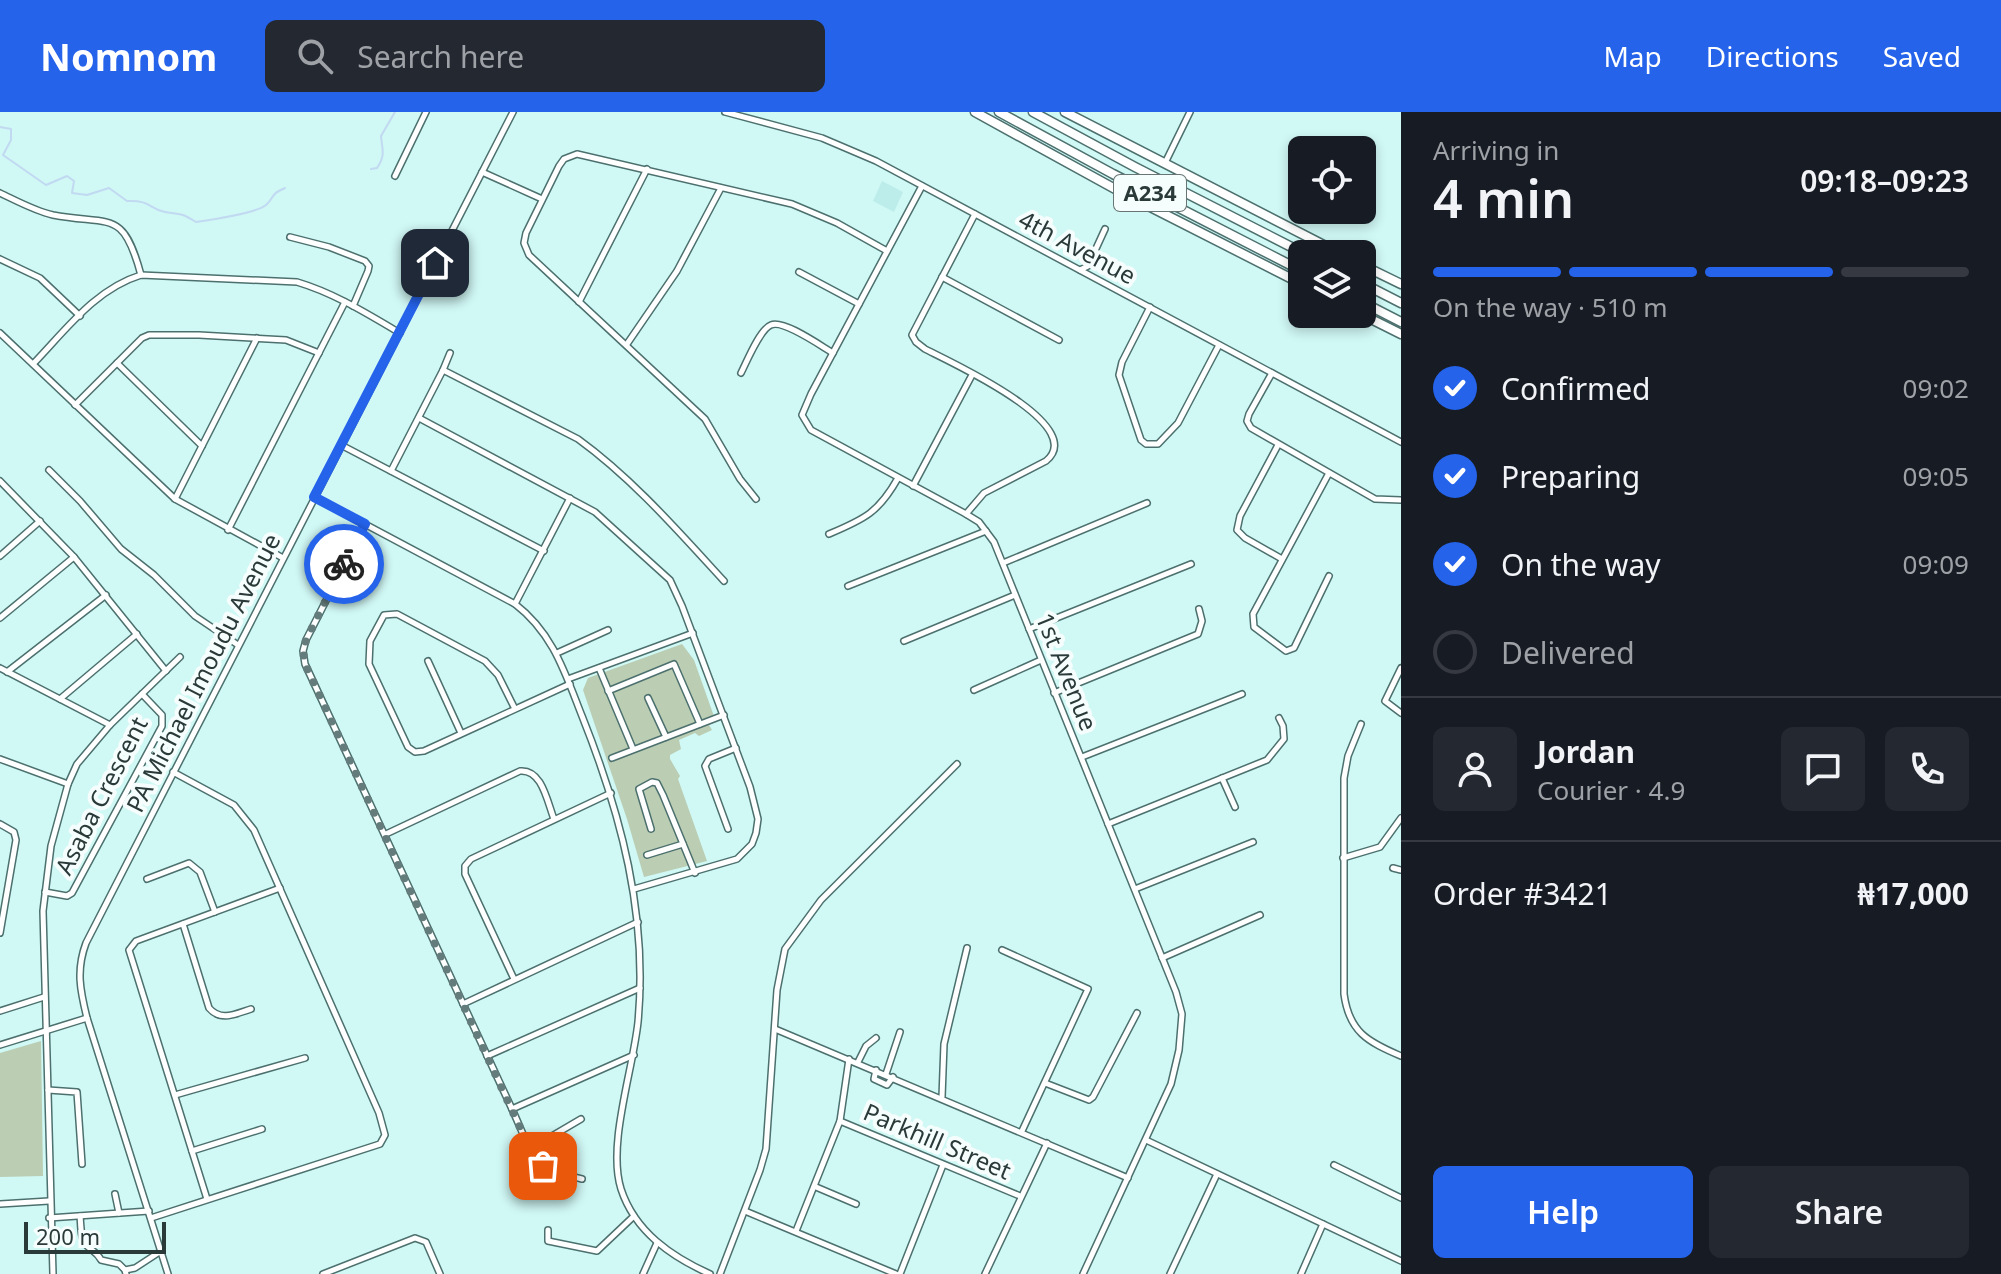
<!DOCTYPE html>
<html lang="en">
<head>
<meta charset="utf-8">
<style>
  :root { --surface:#171b24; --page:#242831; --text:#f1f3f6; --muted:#9ea1a6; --line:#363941; --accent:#2563eb }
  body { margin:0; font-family:"Noto Sans",sans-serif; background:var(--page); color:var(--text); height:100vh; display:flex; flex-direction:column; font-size:30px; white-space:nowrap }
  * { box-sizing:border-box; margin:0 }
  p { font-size:26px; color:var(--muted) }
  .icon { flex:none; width:44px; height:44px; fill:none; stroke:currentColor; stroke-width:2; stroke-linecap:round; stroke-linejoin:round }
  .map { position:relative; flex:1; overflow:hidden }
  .drawer { display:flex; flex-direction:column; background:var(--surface); width:600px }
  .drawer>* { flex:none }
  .tools { position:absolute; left:1288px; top:24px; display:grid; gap:16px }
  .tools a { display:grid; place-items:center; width:88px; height:88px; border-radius:12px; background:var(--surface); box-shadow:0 4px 12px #0003; font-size:40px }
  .scale { position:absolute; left:24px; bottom:20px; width:142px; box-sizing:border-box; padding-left:8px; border:4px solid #2a3a39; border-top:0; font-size:22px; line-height:28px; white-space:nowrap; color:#2a3a39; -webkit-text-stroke:6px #f6fefd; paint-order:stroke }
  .pin { position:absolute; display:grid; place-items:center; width:68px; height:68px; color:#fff; margin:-34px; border-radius:16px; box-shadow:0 4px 12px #0006 }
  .courier { position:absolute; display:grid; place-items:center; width:80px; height:80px; margin:-40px; border:6px solid #2563eb; border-radius:50%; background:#fff; color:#222; box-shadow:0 2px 10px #0007 }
  .overview em { font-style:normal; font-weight:600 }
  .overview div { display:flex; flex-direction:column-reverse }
  .overview { display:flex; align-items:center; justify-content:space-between; height:136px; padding:0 32px }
  h1 { font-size:52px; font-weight:600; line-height:60px }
  .bar { display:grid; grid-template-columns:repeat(4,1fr); gap:12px 8px; align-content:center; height:96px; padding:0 32px }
  .bar i { height:10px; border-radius:6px; background:var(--line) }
  .bar .active { background:var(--accent) }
  .bar p { grid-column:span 4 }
  .line { display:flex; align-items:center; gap:20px; padding:0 32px; border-top:2px solid var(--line) }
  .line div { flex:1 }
  .round { display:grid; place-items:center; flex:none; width:84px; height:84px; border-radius:12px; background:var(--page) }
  ol { padding:0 32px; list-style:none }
  li { display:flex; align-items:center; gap:24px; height:88px }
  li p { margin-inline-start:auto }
  li .icon { padding:8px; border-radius:50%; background:var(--accent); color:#fff; stroke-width:4 }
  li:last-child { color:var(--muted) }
  li i { width:44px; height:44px; border:4px solid var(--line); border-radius:50% }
  .cta { display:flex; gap:16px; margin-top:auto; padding:16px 32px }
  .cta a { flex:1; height:92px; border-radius:12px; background:var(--accent); color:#fff; font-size:32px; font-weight:600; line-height:92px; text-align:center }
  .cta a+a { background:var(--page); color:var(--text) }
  header { display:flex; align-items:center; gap:48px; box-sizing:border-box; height:112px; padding:0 40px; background:var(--accent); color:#fff }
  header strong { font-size:38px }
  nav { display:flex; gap:44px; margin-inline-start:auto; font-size:28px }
  .search { width:560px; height:72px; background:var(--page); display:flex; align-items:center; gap:20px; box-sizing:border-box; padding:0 28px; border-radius:12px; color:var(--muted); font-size:30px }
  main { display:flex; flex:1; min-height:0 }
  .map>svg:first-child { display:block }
  .built { fill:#bcedea }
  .green { fill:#bbcdb3 }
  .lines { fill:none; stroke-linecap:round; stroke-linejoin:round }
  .stream { stroke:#c1d9f1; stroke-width:2 }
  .minor-casing { stroke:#4c706e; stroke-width:8 }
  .highway-casing { stroke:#4c706e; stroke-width:11 }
  .minor { stroke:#fff; stroke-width:5 }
  .highway { stroke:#fff; stroke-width:8 }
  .done { stroke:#647c7b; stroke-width:8; stroke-dasharray:0 14.4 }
  .route { stroke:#2563eb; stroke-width:10 }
  .labels { text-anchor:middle; stroke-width:8; stroke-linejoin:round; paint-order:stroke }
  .shield { fill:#f6fefd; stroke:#677574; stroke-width:2 }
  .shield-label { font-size:22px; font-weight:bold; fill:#2a3a39 }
  .street-label { font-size:24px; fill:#2a3a39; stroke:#f6fefd }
</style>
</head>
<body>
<header>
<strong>Nomnom</strong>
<div class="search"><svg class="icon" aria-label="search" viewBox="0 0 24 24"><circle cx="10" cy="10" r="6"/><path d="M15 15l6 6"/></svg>Search here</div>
<nav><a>Map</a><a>Directions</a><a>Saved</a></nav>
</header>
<main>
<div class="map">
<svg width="1401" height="1162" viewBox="0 0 1401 1162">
  <rect width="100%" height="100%" fill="#d0f8f5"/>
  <path class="built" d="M882,69L903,80L894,100L873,89Z"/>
  <g class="green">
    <path d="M682,532L694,548L716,610L709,613L712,618L699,624L695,621L679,628L681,637L670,643V647L680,664L678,667L707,749L644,765L627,707L583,578L588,566Z"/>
    <path d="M41,929L43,1064L0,1065V941Z"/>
  </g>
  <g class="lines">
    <g class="stream">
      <path d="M0,15L11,17V28L3,43L46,73L67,64L74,69L72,81L87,83L109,76L127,89C152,88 148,97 165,100C182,103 180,100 196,110C210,108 256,101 266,93C276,84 269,83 285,76"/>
      <path d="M371,57L377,56C386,43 382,37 381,24L395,0"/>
    </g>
    <g class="minor-casing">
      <g id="minor">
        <path d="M725,0L822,26L876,49L1401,330"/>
        <path d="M1165,51L1190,0"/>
        <path d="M482,60L542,87"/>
        <path d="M395,64L426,0"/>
        <path d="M922,74L811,282L802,303L811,318L966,402L979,410L994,430L1176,880L1182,902L1179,938L1171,972L1083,1162"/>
        <path d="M0,81C17,89 35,99 53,103C111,114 123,96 141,163"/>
        <path d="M290,125L329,135L365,149L369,154L368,159L353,194"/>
        <path d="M0,147L40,166L80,204"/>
        <path d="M1080,158L1088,154L1105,117"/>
        <path d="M799,160L859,192"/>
        <path d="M942,165L1059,228"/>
        <path d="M579,190L647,57"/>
        <path d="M1150,195L1122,250L1119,263L1141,328L1146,332H1158L1178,311L1219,233"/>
        <path d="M0,221L175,387L283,446"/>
        <path d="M627,232L677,159L721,76"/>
        <path d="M117,251L202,334"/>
        <path d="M33,252C65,219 95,177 141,163L297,170C334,181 366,201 400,221"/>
        <path d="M443,258L450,241"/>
        <path d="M741,261C747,249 760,217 771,213C783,207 821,234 833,241"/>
        <path d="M1272,261L1249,302L1247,309L1251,316L1375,387L1401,388"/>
        <path d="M75,293L142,226L149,223H199L286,228L319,241"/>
        <path d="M419,306L595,400L670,468L682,494L750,675L758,707L756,721L752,732L737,747L634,777"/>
        <path d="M341,333L544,439"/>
        <path d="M1278,333L1240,404L1237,418L1245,426L1282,447"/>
        <path d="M49,358L80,389L121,437L154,463L195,504L238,533"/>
        <path d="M391,359L443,258L578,327C633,367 678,419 724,469"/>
        <path d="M1329,361L1253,502L1254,515L1286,539L1294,536L1329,464"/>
        <path d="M0,369L74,445L166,559"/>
        <path d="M913,374L972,263"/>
        <path d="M314,385L515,492C553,521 565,561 582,604C621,702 648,803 638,910C633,958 607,1033 621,1077C635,1120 672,1145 710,1162"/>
        <path d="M175,387L257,226"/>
        <path d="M756,387L740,367L705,307L529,143L524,131L526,121L559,54L564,47L577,42L792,92L837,111L887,139"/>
        <path d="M966,402L984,381L1046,349C1090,313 948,249 925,237L916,230L912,223L975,102"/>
        <path d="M365,412L306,528L303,539L305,552L512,997L634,943"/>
        <path d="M228,418L345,190"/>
        <path d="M829,422C865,407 879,400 898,366"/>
        <path d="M0,444L40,409"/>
        <path d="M1003,451L1147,391"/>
        <path d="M848,474L986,419"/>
        <path d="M515,492L570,386"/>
        <path d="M0,506L74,445"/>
        <path d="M1029,517L1191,452"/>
        <path d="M904,529L1015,483"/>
        <path d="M557,541L608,518"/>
        <path d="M428,549L461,621"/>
        <path d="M0,556L110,613"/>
        <path d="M599,556L633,637"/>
        <path d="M1401,556L1385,589L1401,601"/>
        <path d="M7,560L106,483"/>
        <path d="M568,567L693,521"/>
        <path d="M974,578L1041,548"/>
        <path d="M608,579L674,552L700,612"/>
        <path d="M1054,581L1198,522L1202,509L1199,497"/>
        <path d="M648,586L666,625"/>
        <path d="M60,587L137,522"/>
        <path d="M515,597L498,563L485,549L397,502L384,503L370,529L369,552L408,635L415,640L424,639L570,572"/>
        <path d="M1361,612L1348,644L1344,666V882C1349,920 1368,930 1401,944"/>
        <path d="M1082,645L1242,582"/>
        <path d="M612,646L724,603"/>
        <path d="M0,647L68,672"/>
        <path d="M1222,666L1235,695"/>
        <path d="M0,712L14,720L16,728L0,821"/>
        <path d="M1108,712L1267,648L1284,627L1283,614L1279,606"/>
        <path d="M651,717L639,677L652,670L657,671L663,683L695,761"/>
        <path d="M728,717L705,654L709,647L736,636"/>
        <path d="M386,722L520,659C542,657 547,689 554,707"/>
        <path d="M647,743L683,732"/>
        <path d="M1343,746L1380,735L1401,706"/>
        <path d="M1393,756L1401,758"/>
        <path d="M147,767L189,751L200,760L215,800"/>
        <path d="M1135,777L1253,730"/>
        <path d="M45,780L67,784L72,781L162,614V603L142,582"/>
        <path d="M183,812L209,896C221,910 235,902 251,897"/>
        <path d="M1002,838L1088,877L1022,1019"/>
        <path d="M1162,846L1260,803"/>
        <path d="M514,867L465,762V754L471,747L611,681"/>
        <path d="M463,892L638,810"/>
        <path d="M0,899L44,885"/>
        <path d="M775,917L1128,1066"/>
        <path d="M0,933L87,906"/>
        <path d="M487,944L640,876"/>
        <path d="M858,950L866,934L876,926"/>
        <path d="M876,958L874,967L887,973L893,965"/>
        <path d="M886,962L900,920"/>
        <path d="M1045,971L1089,988L1093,985L1137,901"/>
        <path d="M48,978L77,980L82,1052"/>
        <path d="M175,983L305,946"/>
        <path d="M942,985L944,932L967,836"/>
        <path d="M512,997C532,1041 531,1055 582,1067"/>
        <path d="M840,1009L1020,1084"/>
        <path d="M1146,1028L1401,1149"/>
        <path d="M530,1037L581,1007"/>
        <path d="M192,1039L262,1017"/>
        <path d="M1334,1053L1401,1086"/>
        <path d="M816,1075L856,1092"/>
        <path d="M115,1082L119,1101"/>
        <path d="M207,1087L129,838L136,829L280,776"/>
        <path d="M0,1092L49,1089"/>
        <path d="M745,1099L896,1162"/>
        <path d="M80,1104C81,1112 80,1126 86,1133C92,1139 97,1140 101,1148L119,1152L125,1158"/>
        <path d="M49,1106L149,1099"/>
        <path d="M151,1106L380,1032L385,1023L379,1001L254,718L234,693L173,660"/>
        <path d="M548,1118V1129L597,1139L634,1104"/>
        <path d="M796,1119L840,1009L849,947"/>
        <path d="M53,1162L43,799L51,734L68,672L77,652L110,613L180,545"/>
        <path d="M126,1162L125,1158L135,1156L161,1139"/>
        <path d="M168,1162L87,906C80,878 76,858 86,831L513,0"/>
        <path d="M323,1162L415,1126L426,1130L440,1162"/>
        <path d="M643,1162L657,1131"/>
        <path d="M720,1162L760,1058L766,1037L777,878L785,837L821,788L957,652"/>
        <path d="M900,1162L943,1053"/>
        <path d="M985,1162L1047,1031"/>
        <path d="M1170,1162L1217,1062"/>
        <path d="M1301,1162L1323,1112"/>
      </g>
    </g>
    <g class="highway-casing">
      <g id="highway">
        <path d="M975,0L1117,78L1302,172"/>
        <path d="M999,0L1113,62L1302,159"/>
        <path d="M1033,0L1135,55L1305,142"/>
        <path d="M1065,0L1341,142"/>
        <path d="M1362,153L1401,172"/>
        <path d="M1362,171L1401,191"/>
        <path d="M1362,190L1401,210"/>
        <path d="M1361,202L1401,222"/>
      </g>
    </g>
    <use href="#minor" class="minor"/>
    <use href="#highway" class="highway"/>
  </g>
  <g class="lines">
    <path class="done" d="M344,452L306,528L303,539L305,552L530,1037L543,1054"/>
    <path class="route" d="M344,452L365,412L314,385L435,151"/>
  </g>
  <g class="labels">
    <rect class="shield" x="1114" y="63" width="72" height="36" rx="6"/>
    <g class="shield-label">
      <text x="1150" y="89">A234</text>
    </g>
    <g class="street-label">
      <text transform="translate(1077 136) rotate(28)" y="8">4th Avenue</text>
      <text transform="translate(1066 560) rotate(68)" y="8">1st Avenue</text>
      <text transform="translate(204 561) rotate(-63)" y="8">PA Michael Imoudu Avenue</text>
      <text transform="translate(102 684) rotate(-63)" y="8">Asaba Crescent</text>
      <text transform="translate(937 1030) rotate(23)" y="8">Parkhill Street</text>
    </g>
  </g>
</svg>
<div class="tools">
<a><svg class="icon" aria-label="locate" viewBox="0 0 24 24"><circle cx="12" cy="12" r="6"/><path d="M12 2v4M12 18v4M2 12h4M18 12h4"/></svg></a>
<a><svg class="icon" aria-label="layers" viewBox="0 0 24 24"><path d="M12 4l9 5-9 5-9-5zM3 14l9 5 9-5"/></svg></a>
</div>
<div class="scale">200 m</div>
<div class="pin" style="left:543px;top:1054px;background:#ea580c"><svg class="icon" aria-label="bag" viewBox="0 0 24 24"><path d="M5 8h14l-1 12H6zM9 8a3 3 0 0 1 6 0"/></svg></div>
<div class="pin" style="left:435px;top:151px;background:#1f2937"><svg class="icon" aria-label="home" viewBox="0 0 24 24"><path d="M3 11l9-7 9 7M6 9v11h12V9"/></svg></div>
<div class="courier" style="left:344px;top:452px"><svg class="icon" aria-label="bike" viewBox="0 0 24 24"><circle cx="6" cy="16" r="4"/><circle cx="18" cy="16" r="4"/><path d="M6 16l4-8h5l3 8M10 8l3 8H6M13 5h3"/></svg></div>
</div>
<section class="drawer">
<div class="overview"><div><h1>4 min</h1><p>Arriving in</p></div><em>09:18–09:23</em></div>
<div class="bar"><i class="active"></i><i class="active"></i><i class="active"></i><i></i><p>On the way · 510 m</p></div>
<ol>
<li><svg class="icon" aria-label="check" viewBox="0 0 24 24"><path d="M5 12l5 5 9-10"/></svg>Confirmed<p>09:02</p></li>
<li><svg class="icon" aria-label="check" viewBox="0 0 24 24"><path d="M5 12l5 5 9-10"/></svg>Preparing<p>09:05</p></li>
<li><svg class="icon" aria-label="check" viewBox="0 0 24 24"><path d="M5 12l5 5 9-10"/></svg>On the way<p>09:09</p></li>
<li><i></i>Delivered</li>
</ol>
<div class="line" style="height:144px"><a class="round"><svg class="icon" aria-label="person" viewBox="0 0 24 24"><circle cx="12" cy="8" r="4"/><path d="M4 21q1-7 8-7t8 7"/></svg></a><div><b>Jordan</b><p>Courier · 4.9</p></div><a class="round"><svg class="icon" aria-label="chat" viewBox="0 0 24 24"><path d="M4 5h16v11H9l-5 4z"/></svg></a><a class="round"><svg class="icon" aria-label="phone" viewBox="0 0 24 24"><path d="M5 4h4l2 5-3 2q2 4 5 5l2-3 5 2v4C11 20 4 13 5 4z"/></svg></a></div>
<div class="line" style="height:104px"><div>Order #3421</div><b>₦17,000</b></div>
<div class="cta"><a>Help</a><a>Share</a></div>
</section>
</main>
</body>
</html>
